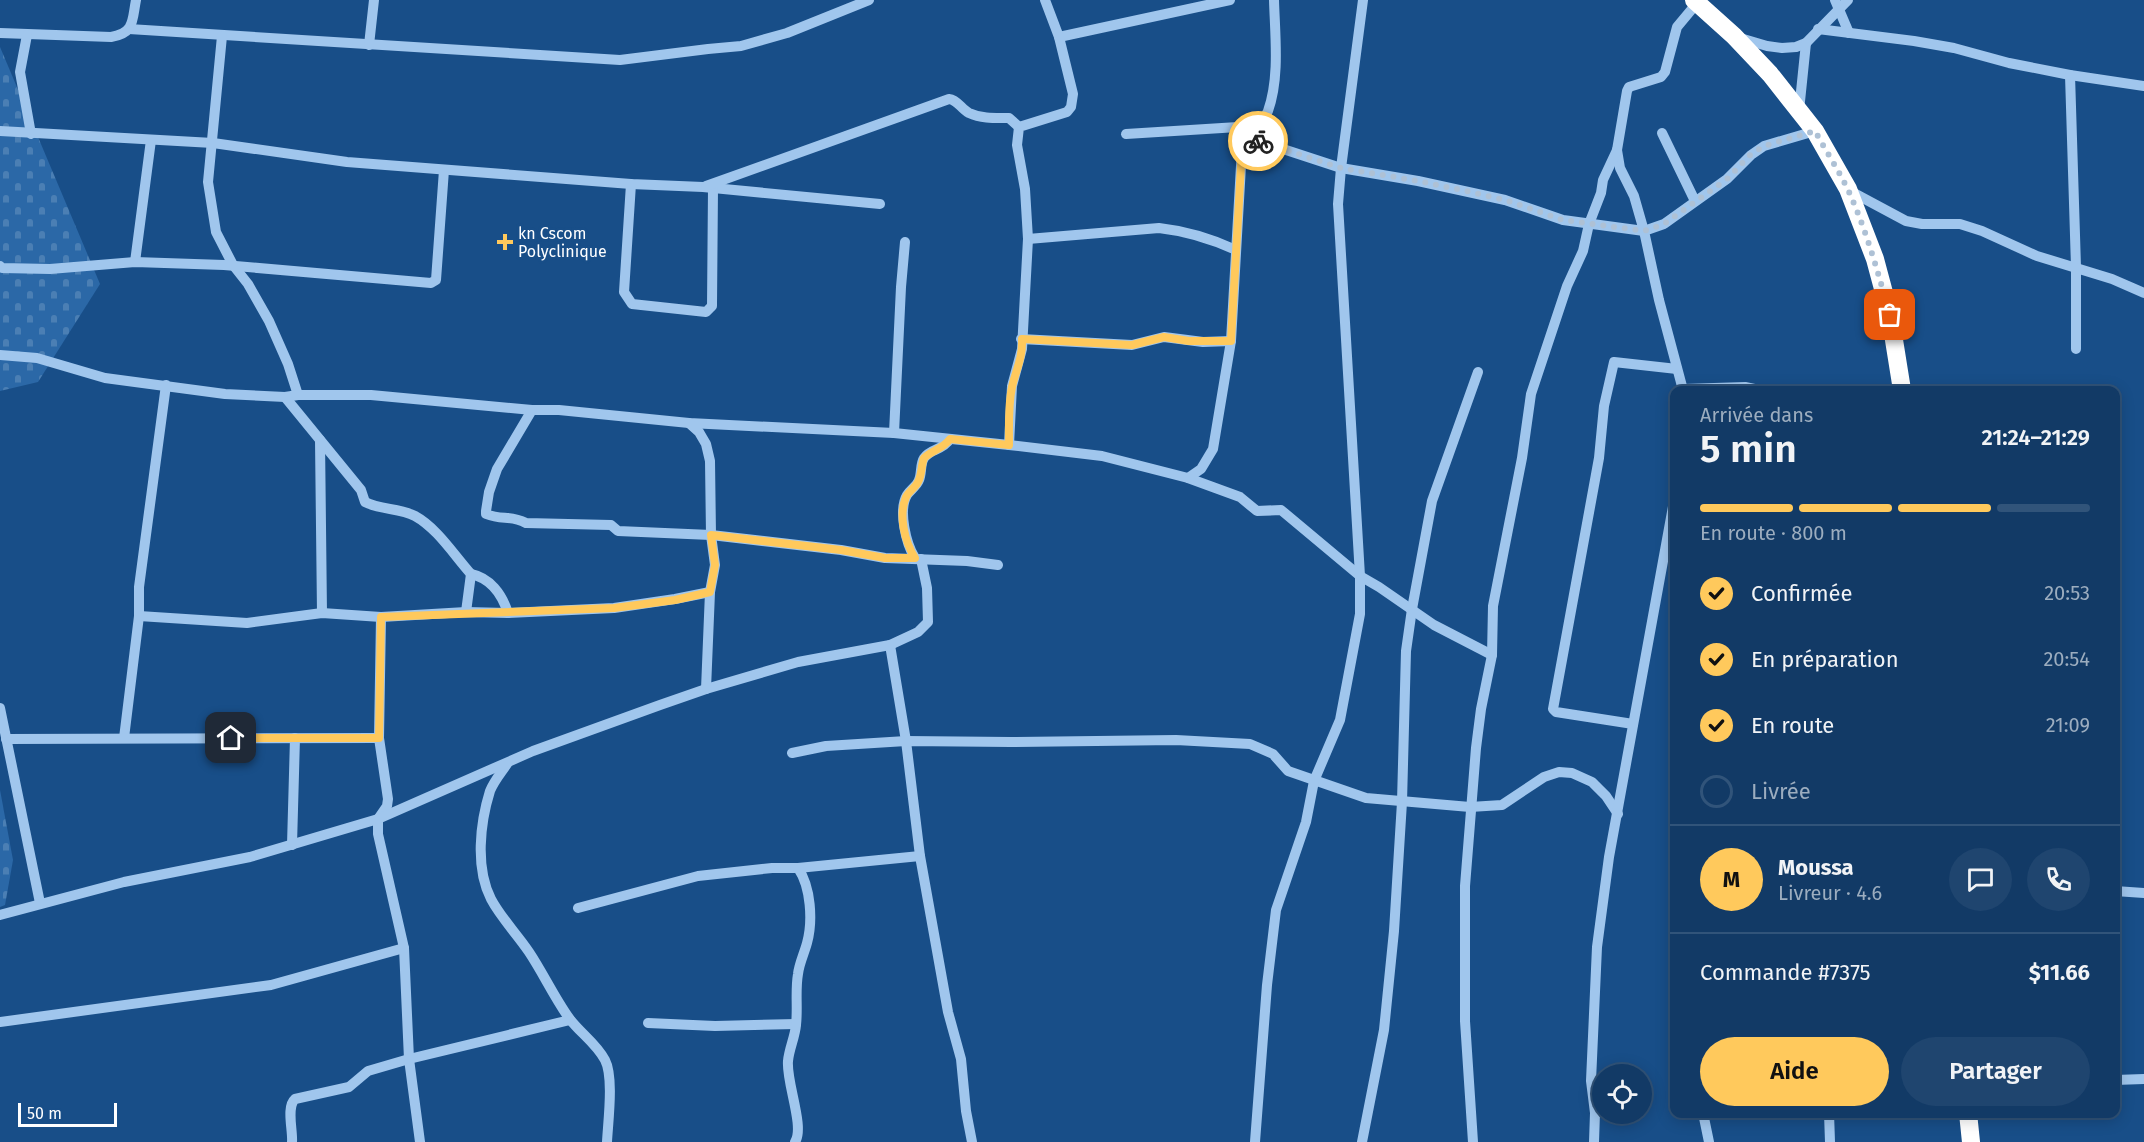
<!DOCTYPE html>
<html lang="fr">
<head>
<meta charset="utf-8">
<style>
  :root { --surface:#123a66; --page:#1f456f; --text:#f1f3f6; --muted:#9cadbf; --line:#31547a; --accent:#ffc95c }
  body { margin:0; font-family:"Fira Sans",sans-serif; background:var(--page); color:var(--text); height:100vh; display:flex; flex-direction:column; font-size:22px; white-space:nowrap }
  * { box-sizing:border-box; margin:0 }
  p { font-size:20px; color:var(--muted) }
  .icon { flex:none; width:33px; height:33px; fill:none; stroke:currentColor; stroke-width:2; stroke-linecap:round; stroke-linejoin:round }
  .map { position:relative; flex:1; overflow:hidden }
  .sheet { position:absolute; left:1670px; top:386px; width:450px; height:732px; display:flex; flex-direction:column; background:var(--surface); border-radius:12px; box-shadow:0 3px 15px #0003,0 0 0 2px var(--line) }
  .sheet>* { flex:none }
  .controls { position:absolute; left:1592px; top:1064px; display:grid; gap:12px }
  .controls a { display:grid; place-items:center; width:60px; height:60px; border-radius:50%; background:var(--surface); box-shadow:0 3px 15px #0003,0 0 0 2px var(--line); font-size:30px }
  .scale { position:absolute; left:18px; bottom:15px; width:99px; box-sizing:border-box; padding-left:6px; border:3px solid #fff; border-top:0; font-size:16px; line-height:21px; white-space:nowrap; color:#fff; -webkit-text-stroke:4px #184e88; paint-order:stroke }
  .pin { position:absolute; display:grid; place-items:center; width:51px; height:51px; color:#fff; margin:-26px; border-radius:12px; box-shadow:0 3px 9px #0006 }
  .courier { position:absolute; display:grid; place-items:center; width:60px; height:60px; margin:-30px; border:4px solid #ffc95c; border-radius:50%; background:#fff; color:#222; box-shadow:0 2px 8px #0007 }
  .summary em { font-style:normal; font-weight:600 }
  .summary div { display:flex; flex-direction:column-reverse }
  .summary { display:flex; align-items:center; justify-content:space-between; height:102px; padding:0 30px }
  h1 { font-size:39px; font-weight:600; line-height:45px }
  .bar { display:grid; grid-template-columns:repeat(4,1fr); gap:9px 6px; align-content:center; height:72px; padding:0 30px }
  .bar i { height:8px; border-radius:4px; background:var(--line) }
  .bar .current { background:var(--accent) }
  .bar p { grid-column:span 4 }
  .line { display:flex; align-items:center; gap:15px; padding:0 30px; border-top:2px solid var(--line) }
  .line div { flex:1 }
  .round { display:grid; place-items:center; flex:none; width:63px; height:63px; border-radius:32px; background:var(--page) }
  ol { padding:0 30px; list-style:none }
  li { display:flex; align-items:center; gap:18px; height:66px }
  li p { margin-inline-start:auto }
  li .icon { padding:6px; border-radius:50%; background:var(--accent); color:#111; stroke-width:4 }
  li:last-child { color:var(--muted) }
  li i { width:33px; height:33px; border:3px solid var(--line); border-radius:50% }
  .action { display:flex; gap:12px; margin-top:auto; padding:12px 30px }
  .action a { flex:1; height:69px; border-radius:36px; background:var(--accent); color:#111; font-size:24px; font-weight:600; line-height:69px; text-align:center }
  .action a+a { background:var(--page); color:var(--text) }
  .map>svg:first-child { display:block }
  .cemetery { fill:url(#cemetery-stones) }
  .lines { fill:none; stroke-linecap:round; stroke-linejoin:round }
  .minor { stroke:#a0c6ed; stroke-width:10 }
  .highway { stroke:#fff; stroke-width:18 }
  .done { stroke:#aec1d5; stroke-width:6; stroke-dasharray:0 10.8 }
  .route { stroke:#ffc95c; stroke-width:8 }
  .poi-dot { fill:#ffc95c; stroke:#184e88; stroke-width:2 }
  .labels { text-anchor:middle; stroke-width:6; stroke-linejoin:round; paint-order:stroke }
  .poi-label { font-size:16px; fill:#fff; stroke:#184e88; text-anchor:start }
</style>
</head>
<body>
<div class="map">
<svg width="2144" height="1142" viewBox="0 0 2144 1142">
  <defs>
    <pattern id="cemetery-stones" width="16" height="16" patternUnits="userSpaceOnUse" patternTransform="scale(1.5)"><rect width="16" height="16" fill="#2b68a7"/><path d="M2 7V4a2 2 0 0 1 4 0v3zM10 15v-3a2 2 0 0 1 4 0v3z" fill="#4b7fb4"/></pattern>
  </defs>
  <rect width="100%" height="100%" fill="#184e88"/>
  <g class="cemetery">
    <path d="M0,47L100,284L38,382L0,391Z"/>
    <path d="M0,790L13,860L5,905L0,907Z"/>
  </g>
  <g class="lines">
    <g class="minor">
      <path d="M1835,0L1849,33"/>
      <path d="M129,29L620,60L708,49L741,46L787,33L869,0"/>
      <path d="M1818,29L1914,41L1954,48L2009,63L2070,75L2144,86"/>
      <path d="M0,33L111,37C135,33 132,20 136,0"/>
      <path d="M27,35L20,72L31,134"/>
      <path d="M222,36L208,182L216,232L233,265L248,284L269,321L288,364L298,395"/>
      <path d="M1059,37L1230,0"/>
      <path d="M1740,38L1767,46L1782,48L1796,47L1806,43L1848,0"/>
      <path d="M369,45L374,0"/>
      <path d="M2070,75L2076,267V349"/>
      <path d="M1799,111L1806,43"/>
      <path d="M0,131L213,143L347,162L631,184L703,187L880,204"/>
      <path d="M1662,133L1695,201"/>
      <path d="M1126,134L1254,126"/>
      <path d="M1246,137L1341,168L1418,181L1505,200L1563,220L1644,231L1664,224L1727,179L1751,155L1764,146L1815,131"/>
      <path d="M1617,150L1620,168L1634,196L1644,231L1659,300L1683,390"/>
      <path d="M631,184L624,292L632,304L706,312L712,306L713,188"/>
      <path d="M706,186L949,99C958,100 961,109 969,113C982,119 996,118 1009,118L1019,127"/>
      <path d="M1850,191L1906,221L1922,224H1960L1982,231L2037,256L2112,279L2144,293"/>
      <path d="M1028,239L1159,228C1186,231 1212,239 1236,250"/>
      <path d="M135,262L151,140"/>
      <path d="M0,266L2,268L50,269L135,262L224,265L431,283L436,280L444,170"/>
      <path d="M1021,339L1132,345L1164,337L1203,342L1231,341"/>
      <path d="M0,355L37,358L105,378L225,394L285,397L298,395H371L532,410H559L689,423L894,433L1009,445L1102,456L1188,478L1240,497L1257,511L1281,510L1360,576L1379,587L1434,625L1492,655"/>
      <path d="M1683,389L1745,387L1759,390"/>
      <path d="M285,397L361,490L365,502C380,510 400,508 415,516C437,528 454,555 471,574C490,578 502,594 508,613"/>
      <path d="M532,410L497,469L489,492L486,511V514C503,521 509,514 526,523L611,525L618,531L711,535L841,550L885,558L967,561L998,565"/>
      <path d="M689,423L699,432L706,444L710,461L711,535L715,565L710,592L706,689"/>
      <path d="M894,433L901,287L905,242"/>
      <path d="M320,440L322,613"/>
      <path d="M1009,445L1012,386L1022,349L1028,239L1025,189L1017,145L1019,127L1067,112L1071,107L1073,94L1059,37L1045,0"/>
      <path d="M1188,478L1201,469L1213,449L1231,341L1242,148C1245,141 1247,134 1253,128C1258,122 1265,119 1268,111C1280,77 1275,36 1274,0"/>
      <path d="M915,558C906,544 898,510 907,495C910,490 917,486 919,480C922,473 920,464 924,458C931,448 942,451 950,439"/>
      <path d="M466,612L471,574"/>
      <path d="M139,616L247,623L322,613L381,617L466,612L508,613L614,608L675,599L710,592"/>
      <path d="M381,617L379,738L388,799L387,806L378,819V834L404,948L409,1059L420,1142"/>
      <path d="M890,645L906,741L920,856L948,1012L961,1059L966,1111L972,1142"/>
      <path d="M0,708L40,903"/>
      <path d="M1633,724L1556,712L1553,709L1599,458L1604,406L1614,362L1677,369"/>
      <path d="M124,738L139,616V587L166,385"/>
      <path d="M6,739L379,738"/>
      <path d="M792,753L826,746L906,741L1011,742L1176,740L1250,744L1273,754L1288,771L1366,798L1470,807L1502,805L1544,777L1559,772L1572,773L1592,782L1606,796L1618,814"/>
      <path d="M507,764C501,773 494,781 490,791C480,823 475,868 491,899C501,918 517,934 529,952C543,973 554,997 569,1018C580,1033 596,1043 605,1060C614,1077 608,1122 607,1142"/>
      <path d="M292,845L295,738"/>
      <path d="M2115,891L2144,893"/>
      <path d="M578,908L698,876L772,868H798L920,856"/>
      <path d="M0,915L124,882L250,857L378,819L533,751L660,705L706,689L798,662L890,645L918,632L928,622L927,588L921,559"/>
      <path d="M0,1022L271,985L404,948"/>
      <path d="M648,1023L715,1026L796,1024"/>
      <path d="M2115,1080L2144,1079"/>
      <path d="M1703,1113L1709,1142"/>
      <path d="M1829,1113L1830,1142"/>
      <path d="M292,1142C293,1130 286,1107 295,1099L349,1087L368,1071L409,1059L570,1020"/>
      <path d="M795,1142C805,1127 786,1082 788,1061C789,1049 795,1037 796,1025C798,1008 795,991 798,974C799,964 804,954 807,943C813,921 811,887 798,868"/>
      <path d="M1255,1142L1267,985L1276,910L1306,822L1314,781L1340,720L1360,614V576L1338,204L1341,168L1363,0"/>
      <path d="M1362,1142L1384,1030L1394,931L1402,802L1406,651L1412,609L1432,501L1478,372"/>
      <path d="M1473,1142L1465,1021V886L1476,748L1481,709L1492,655L1493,606L1522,458L1531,394L1567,286L1583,251L1589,224L1601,193L1603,180L1617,150L1627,91L1629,87L1661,77L1665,72L1677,27L1697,3"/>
      <path d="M1594,1142L1595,1113L1591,1081L1597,947L1609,857L1674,501"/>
    </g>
    <g class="highway">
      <path d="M1694,0L1734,36L1770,74L1815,131L1848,189L1875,259L1890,315L1902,390"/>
      <path d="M1968,1113L1971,1142"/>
    </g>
  </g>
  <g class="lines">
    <path class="done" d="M1258,141L1341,168L1418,181L1466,191L1505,200L1563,220L1644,231L1664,224L1727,179L1750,155L1764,146L1815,131C1826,151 1839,171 1849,192C1867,232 1878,273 1890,315"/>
    <path class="route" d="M231,738H379L381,617L614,608L675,600L710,592L715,565L711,535L841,550L885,558H915C905,542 898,516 906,497C909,491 915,488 918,482C922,475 921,466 924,458C932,450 943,449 950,439L1009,445C1009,426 1008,406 1012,387C1016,370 1023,357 1022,339L1132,345L1164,337L1189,341H1231L1242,148L1246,137L1258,141"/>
  </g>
  <path class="poi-dot" d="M502 233h6v6h6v6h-6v6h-6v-6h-6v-6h6z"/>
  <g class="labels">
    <g class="poi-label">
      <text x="518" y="239">kn Cscom<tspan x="518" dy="18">Polyclinique</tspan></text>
    </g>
  </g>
</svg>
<div class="controls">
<a><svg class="icon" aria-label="locate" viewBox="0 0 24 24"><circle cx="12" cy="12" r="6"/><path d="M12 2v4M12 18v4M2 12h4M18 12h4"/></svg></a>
</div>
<div class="scale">50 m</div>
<div class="pin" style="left:1890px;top:315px;background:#ea580c"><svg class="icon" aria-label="bag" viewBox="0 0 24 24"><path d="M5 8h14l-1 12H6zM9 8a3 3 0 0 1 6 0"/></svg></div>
<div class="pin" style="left:231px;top:738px;background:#1f2937"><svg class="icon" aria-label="home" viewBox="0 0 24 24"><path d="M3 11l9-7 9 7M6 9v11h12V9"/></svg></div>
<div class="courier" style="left:1258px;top:141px"><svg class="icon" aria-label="bike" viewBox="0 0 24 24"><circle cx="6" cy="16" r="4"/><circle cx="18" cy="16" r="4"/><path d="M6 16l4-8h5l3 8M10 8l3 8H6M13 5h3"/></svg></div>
<section class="sheet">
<div class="summary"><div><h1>5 min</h1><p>Arrivée dans</p></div><em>21:24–21:29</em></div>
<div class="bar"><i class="current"></i><i class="current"></i><i class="current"></i><i></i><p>En route · 800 m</p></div>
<ol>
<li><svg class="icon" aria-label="check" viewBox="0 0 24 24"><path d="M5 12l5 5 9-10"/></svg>Confirmée<p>20:53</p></li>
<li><svg class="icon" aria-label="check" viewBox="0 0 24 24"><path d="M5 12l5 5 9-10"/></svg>En préparation<p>20:54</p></li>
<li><svg class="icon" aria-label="check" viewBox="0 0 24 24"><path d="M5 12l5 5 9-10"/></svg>En route<p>21:09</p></li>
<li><i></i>Livrée</li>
</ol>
<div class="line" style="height:108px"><b class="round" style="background:var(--accent);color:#111">M</b><div><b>Moussa</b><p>Livreur · 4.6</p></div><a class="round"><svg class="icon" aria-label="chat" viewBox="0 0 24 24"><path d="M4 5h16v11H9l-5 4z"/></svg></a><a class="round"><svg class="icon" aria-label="phone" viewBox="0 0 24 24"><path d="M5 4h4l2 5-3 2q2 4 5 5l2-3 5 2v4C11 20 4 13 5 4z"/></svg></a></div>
<div class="line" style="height:78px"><div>Commande #7375</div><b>$11.66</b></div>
<div class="action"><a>Aide</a><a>Partager</a></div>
</section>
</div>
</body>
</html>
